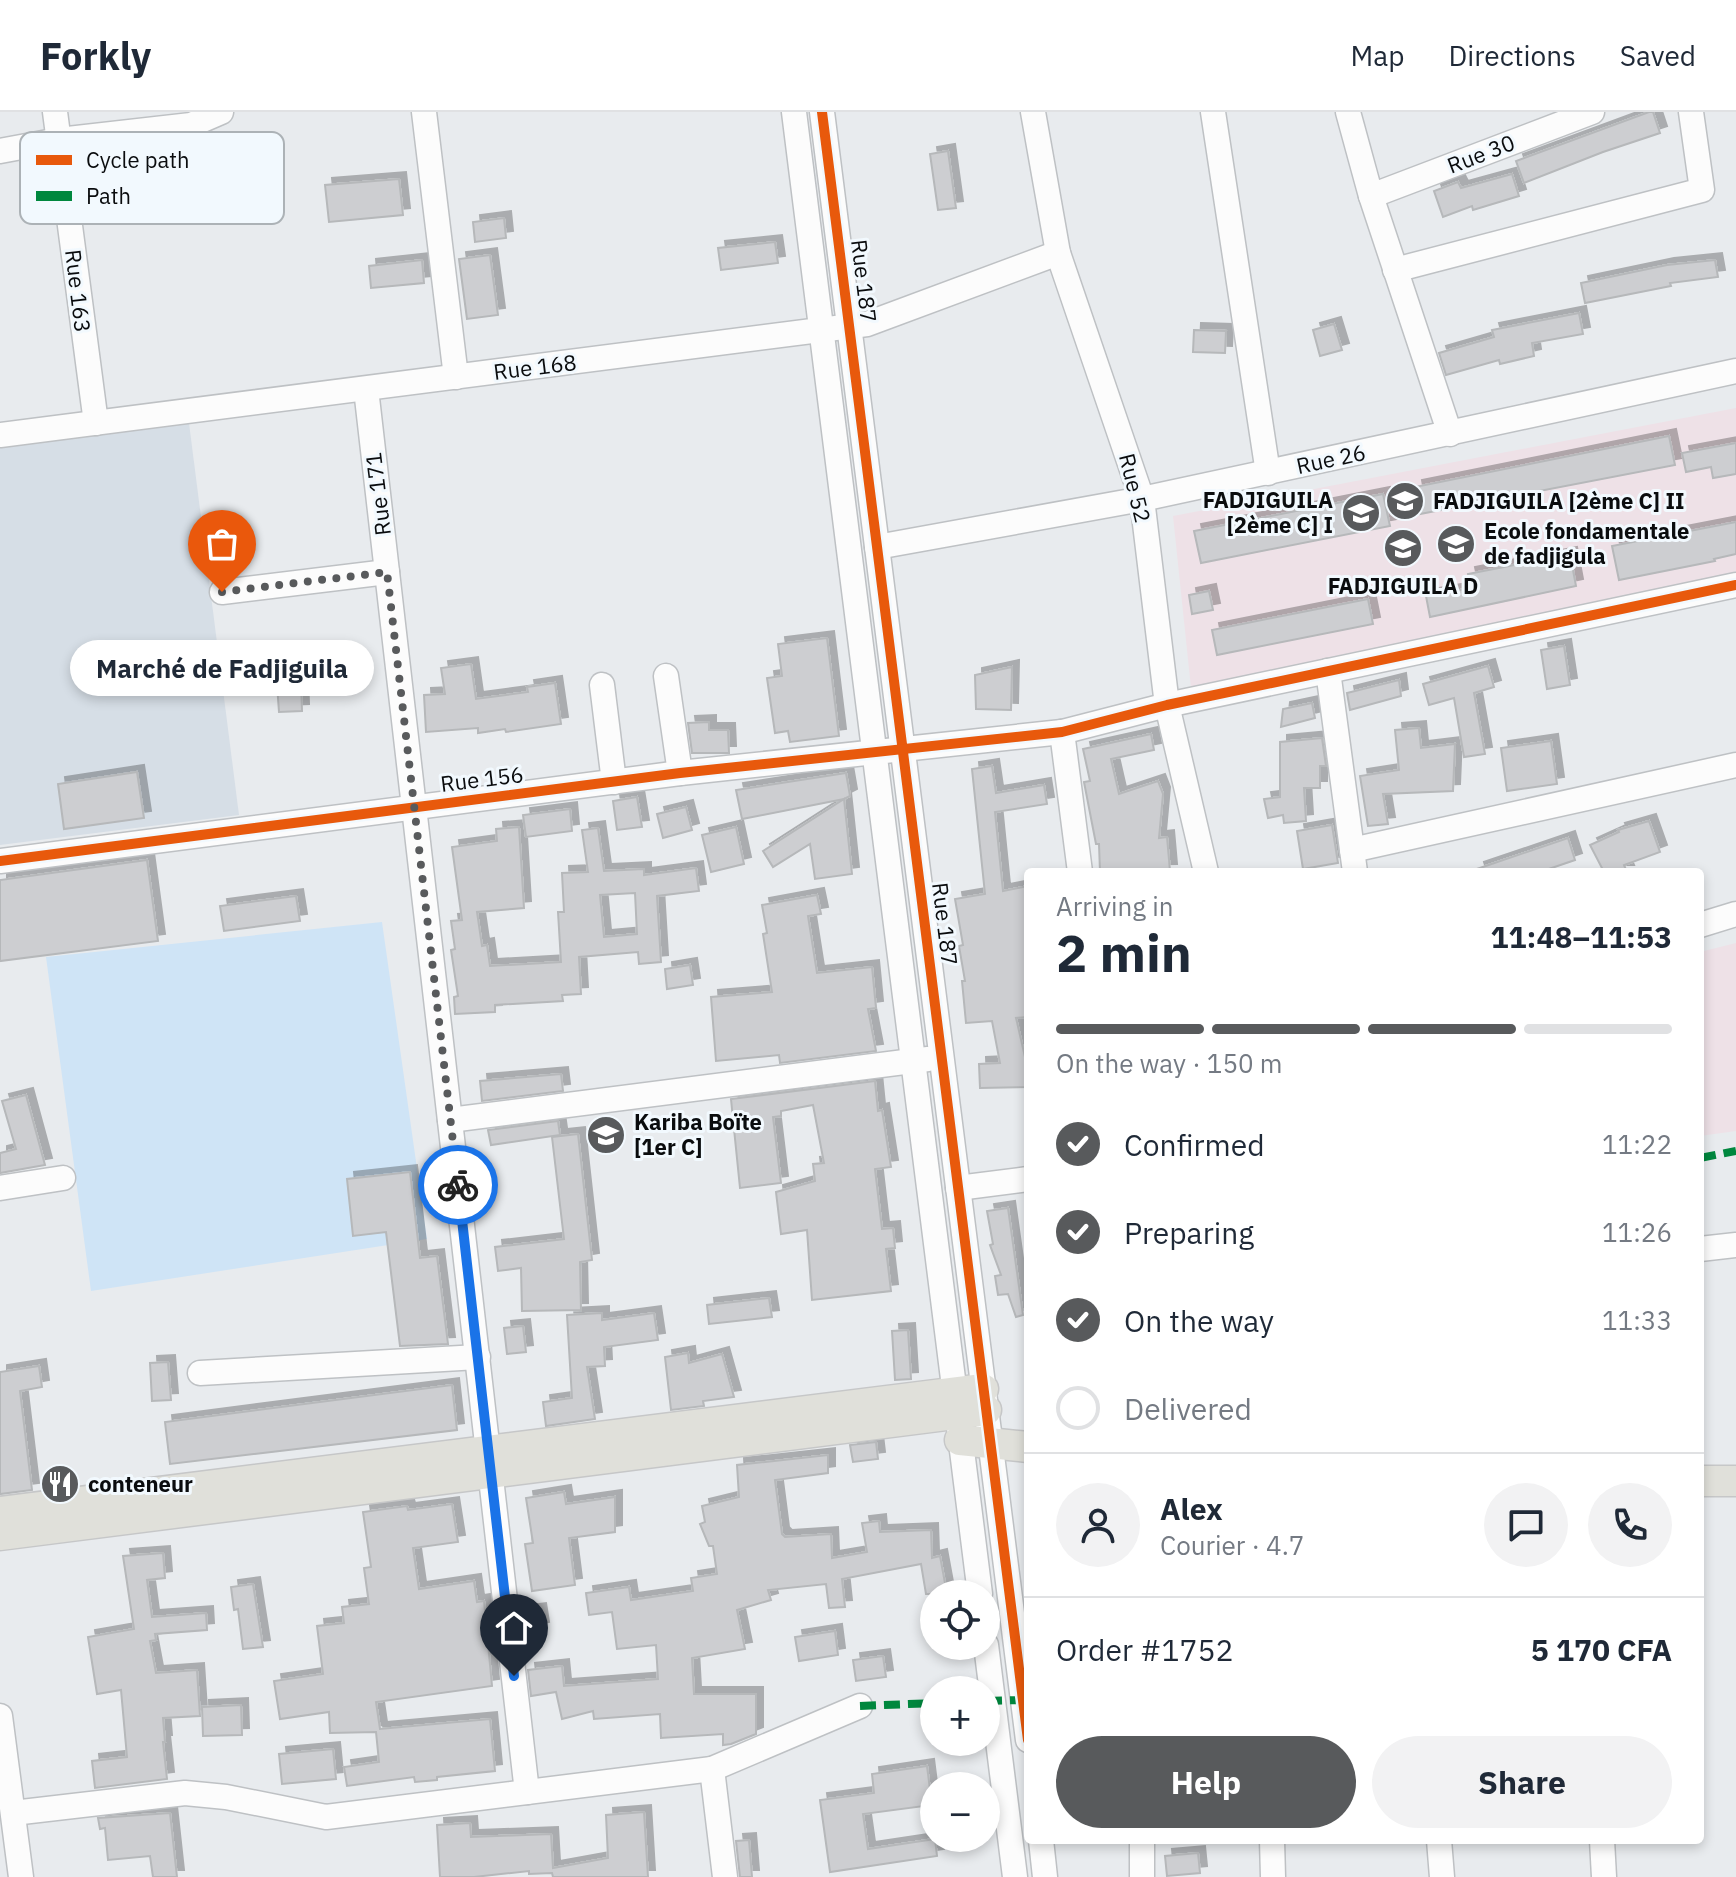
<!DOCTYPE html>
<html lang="en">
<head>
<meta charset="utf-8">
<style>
  :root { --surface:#fff; --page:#f2f2f3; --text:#1f2937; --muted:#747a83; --line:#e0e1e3; --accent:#585a5c }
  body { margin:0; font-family:"IBM Plex Sans",sans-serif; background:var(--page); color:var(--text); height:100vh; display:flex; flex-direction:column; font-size:30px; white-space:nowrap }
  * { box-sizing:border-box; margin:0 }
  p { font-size:26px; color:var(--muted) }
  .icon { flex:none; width:44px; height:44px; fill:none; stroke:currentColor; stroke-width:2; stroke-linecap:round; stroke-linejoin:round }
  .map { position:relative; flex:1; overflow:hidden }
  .drawer { position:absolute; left:1024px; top:756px; width:680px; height:976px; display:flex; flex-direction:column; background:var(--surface); border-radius:8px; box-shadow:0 4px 12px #0003 }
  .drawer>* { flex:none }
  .tools { position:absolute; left:920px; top:1468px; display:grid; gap:16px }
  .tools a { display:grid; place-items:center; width:80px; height:80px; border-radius:50%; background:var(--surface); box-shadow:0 4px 12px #0003; font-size:40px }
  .pin { position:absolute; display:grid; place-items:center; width:68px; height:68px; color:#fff; margin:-82px -34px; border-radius:50% 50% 50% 0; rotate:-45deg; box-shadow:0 0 8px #0007 }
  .pin .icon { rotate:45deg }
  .courier { position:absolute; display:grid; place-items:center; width:80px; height:80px; margin:-40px; border:6px solid #1a73e8; border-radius:50%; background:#fff; color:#222; box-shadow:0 2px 10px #0007 }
  .bubble { position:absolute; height:56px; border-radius:28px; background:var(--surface); box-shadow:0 4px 12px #0003; font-size:26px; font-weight:700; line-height:56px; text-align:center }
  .summary em { font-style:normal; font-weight:700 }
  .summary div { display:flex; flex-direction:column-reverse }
  .summary { display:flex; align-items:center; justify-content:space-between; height:136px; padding:0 32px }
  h1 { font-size:52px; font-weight:700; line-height:60px }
  .bar { display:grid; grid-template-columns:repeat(4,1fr); gap:12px 8px; align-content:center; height:96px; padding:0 32px }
  .bar i { height:10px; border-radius:6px; background:var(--line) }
  .bar .selected { background:var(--accent) }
  .bar p { grid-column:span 4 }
  .line { display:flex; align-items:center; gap:20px; padding:0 32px; border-top:2px solid var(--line) }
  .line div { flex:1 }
  .round { display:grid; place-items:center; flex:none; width:84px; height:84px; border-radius:42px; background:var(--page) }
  ol { padding:0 32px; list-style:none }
  li { display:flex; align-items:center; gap:24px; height:88px }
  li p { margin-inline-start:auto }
  li .icon { padding:8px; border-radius:50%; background:var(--accent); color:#fff; stroke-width:4 }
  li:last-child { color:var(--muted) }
  li i { width:44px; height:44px; border:4px solid var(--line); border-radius:50% }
  .action { display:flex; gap:16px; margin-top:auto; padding:16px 32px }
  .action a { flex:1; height:92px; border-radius:48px; background:var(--accent); color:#fff; font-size:32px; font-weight:700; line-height:92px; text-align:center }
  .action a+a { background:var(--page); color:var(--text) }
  header { display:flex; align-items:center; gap:48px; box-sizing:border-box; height:112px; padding:0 40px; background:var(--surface); border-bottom:2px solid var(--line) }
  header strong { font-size:38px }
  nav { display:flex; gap:44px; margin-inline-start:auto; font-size:28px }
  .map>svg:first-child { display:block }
  .built { fill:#d6dee6 }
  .education { fill:#eee1e7 }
  .green { fill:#cfe4f6 }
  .building { fill:#cdced1; stroke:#b6b8ba; stroke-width:2; fill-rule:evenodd; filter:url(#shadow) }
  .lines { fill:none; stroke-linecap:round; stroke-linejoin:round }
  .minor-casing { stroke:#bec1c4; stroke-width:27 }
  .major-casing { stroke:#c6c7c8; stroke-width:33 }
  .minor { stroke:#fcfcfc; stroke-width:24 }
  .major { stroke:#e0e0da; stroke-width:30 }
  .quiet { stroke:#00873e; stroke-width:8; stroke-dasharray:16 8; stroke-linecap:butt }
  .cycleway-casing { stroke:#f2f9fe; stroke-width:15 }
  .cycleway { stroke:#e8590c; stroke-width:10 }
  .done { stroke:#585a5c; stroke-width:8; stroke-dasharray:0 14.4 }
  .route { stroke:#1a73e8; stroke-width:10 }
  .labels { text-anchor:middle; stroke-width:6; stroke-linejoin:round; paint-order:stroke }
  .street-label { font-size:22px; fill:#0a0c0e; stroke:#f2f9fe }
  .poi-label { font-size:22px; font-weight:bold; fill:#0a0c0e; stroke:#f2f9fe; text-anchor:start }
  .key { fill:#f2f9fe; stroke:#acb2b6; stroke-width:2 }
  .key-label { font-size:22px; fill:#0a0c0e }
</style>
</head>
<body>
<header>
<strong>Forkly</strong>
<nav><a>Map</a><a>Directions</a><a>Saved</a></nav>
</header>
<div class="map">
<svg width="1736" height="1765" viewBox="0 0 1736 1765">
  <defs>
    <filter id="shadow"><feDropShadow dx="7" dy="-7" stdDeviation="0" flood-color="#0004"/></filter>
  </defs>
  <rect width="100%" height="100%" fill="#e8ebee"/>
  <path class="built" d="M189,311L239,703L0,733V335Z"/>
  <g class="education">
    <path d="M1736,296V460L1191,576L1173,404Z"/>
    <path d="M1736,831V1019L1700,1024V840Z"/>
  </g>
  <path class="green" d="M382,810L427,1127L91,1179L46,845Z"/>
  <g class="building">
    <path d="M1649,0H1653L1660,21L1603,40L1524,71L1516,49Z"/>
    <path d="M948,39L956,96L938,98L930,42Z"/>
    <path d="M1512,62L1519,84L1473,98L1472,94L1443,105L1434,79L1458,70L1461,76Z"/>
    <path d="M399,67L403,103L329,110L325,73Z"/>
    <path d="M504,106L506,126L475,130L473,110Z"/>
    <path d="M775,130L778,151L721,158L718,136Z"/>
    <path d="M490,143L498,203L467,207L459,147Z"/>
    <path d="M422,148L424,171L371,176L369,154Z"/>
    <path d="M1715,148L1718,165L1670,171L1671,174L1585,191L1581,171L1667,153Z"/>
    <path d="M1579,201L1583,222L1532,231L1534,244L1500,252L1499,248L1446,263L1439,241L1494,225L1492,218Z"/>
    <path d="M1334,212L1342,238L1320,244L1313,218Z"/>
    <path d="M1194,218L1226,219L1225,241L1193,240Z"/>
    <path d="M1669,324L1675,353L1420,402L1415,375Z"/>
    <path d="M1736,331V362L1713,366L1711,355L1686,360L1682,341Z"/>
    <path d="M1383,382L1390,414L1201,451L1194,419Z"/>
    <path d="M1736,410V442L1714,447L1715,449L1619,468L1612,434Z"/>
    <path d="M1570,442L1576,474L1430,505L1426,484L1471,476L1468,462Z"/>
    <path d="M1209,479L1213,498L1192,502L1189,483Z"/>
    <path d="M1368,487L1373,512L1217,543L1212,518Z"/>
    <path d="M827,526L839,624L790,630L788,619L775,621L767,566L782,564L778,532Z"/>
    <path d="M1564,534L1570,573L1547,577L1541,538Z"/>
    <path d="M471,552L476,587L528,580L527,575L555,571L561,612L506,620L505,617L478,621V616L426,620L424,583L445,582L441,556Z"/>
    <path d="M1488,554L1494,575L1474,581L1485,642L1464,645L1454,586L1429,593L1423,572Z"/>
    <path d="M1012,555L1011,598L976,597L975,563Z"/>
    <path d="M1399,568L1401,584L1350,598L1347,581Z"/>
    <path d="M301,571L302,599L279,600L277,572Z"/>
    <path d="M1312,591L1315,606L1281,615L1283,597Z"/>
    <path d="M709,610V618H728L729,641H692L688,611Z"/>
    <path d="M1419,616L1421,636L1455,632L1453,679L1383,682L1388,712L1368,714L1360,664L1399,658L1395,618Z"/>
    <path d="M1151,622L1154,638L1111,647L1119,682L1158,669L1163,682L1159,726L1167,725L1170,759L1100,760L1099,732H1096L1084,670L1090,669L1083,637Z"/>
    <path d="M1322,626L1326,654H1320V676H1304L1306,709L1284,711L1283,703L1268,706L1264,687L1280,685V630Z"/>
    <path d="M1551,629L1557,672L1507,679L1501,636Z"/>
    <path d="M992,654L996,681L1044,673L1047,692L995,700L1003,779L1028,774V905L1016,906L1028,958V975L980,976L979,952L1000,951L992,909L966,911L962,869H965L959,834L963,833L955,787L985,782L972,657Z"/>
    <path d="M137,660L144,706L64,717L58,672Z"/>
    <path d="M846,661L850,684L844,687L742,707L736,678Z"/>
    <path d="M637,685L642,715L617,718L613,689Z"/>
    <path d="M844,687L852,762L815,767L810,732L773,755L763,739Z"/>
    <path d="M686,695L692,718L663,726L657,702Z"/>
    <path d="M570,697L572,719L526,725L523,703Z"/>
    <path d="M1649,709L1660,740L1624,753L1627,760H1604L1590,733L1619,720L1618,718Z"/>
    <path d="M1332,713L1338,751L1303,757L1297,719Z"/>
    <path d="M519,715L524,796L477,800L482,834L487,833L490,854L561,850L558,800H564L562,761L588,760L582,718L598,716L604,759L644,757V763L696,756L699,779L657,784L661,850L639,852L638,840L579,845L581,882L562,883L563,889L495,893V900L455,902L454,885L458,884L451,838L455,837L451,809L462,808L452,735L497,729L496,717ZM635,781L637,822L604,825L600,783Z"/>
    <path d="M736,715L744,752L711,760L702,723Z"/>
    <path d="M1568,726L1575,748L1540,760H1478L1477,757Z"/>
    <path d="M147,748L158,829L0,849V768Z"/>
    <path d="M817,783L821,802L808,804L817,861L872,855L876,896L868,897L876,939L780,951L779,943L716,949L711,885L772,880L763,822L767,821L762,793Z"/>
    <path d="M296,784L300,809L224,819L220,794Z"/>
    <path d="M690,853L693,873L667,877L665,857Z"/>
    <path d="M561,962L563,979L482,989L480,969Z"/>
    <path d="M875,969L878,999L882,998L891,1055L875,1057L882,1117L893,1116L895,1136L886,1137L891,1179L812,1188L807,1118L781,1122L776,1080L815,1069L813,1052L824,1051L813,993L781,999V1004L773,1005L781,1071L740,1076L731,987Z"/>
    <path d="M26,983L45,1053L0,1061V1041L16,1037L2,989Z"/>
    <path d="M558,1009L560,1023L491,1033L488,1018Z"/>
    <path d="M578,1022L592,1148L580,1150L581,1198L522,1199L521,1156L498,1159L495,1135L564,1127L552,1025Z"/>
    <path d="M410,1060L420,1146L437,1144L448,1232L400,1234L386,1120L353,1124L347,1067Z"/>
    <path d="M1008,1096L1023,1203L1016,1205L1008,1182L998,1183L995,1164L1001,1163L990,1133L993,1132L987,1099Z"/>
    <path d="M769,1186L772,1205L709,1212L707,1193Z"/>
    <path d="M602,1201V1208L654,1201L658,1228L604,1235L605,1254L587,1255L595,1307L546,1314L543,1290L572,1286L567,1203Z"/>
    <path d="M523,1214L526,1240L507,1242L504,1216Z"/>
    <path d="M908,1218L911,1267L895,1268L892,1219Z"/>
    <path d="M688,1241L689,1251L722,1242L734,1285L703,1289L704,1294L671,1298L665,1245Z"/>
    <path d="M168,1250L171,1288L152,1289L150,1251Z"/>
    <path d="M39,1254L42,1275L20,1279L32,1378L0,1382V1260Z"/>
    <path d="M452,1273L457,1318L170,1352L165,1310Z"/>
    <path d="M876,1330L878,1347L853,1350L850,1333Z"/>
    <path d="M828,1343V1361L775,1368L782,1422L785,1425L831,1422L832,1446L867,1440L862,1411L879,1409L880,1420L931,1418L932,1446L940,1444L947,1482H926L921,1452L842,1467L845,1495L829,1496L826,1472L768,1478L771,1488L737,1498L745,1537L692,1546L694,1582H756V1622L731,1632L723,1633V1622L661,1626L660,1602L594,1607L593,1599L562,1607L556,1580L531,1584L528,1558L562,1554L564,1574L658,1567L656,1533L617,1537L612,1500L589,1503L586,1481L629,1475L631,1488L693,1479L691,1466L717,1462L713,1434H709L700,1412L705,1410L702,1394L739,1385L737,1353Z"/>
    <path d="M564,1380L566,1392L615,1385V1420L569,1426L575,1473L532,1479L525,1432L533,1431L526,1386Z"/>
    <path d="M452,1392L458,1430L413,1436L419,1477L474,1469L477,1490L484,1489L492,1574L376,1590L380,1617L490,1607L495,1659L437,1665V1668L415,1670L414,1665L347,1674L344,1655L379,1650L376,1620L330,1621L329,1600L280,1607L274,1569L323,1562L317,1514L344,1511L342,1495L369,1492L364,1456L371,1455L363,1400L407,1394L408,1398Z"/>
    <path d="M163,1441L165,1466L147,1468L152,1505L206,1501L207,1518L155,1522L156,1528L150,1529L156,1561L197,1558L200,1604L163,1606L165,1630H163L167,1667L95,1676L92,1649L127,1645L121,1578L97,1582L88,1525L134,1517L123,1444Z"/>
    <path d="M253,1472L263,1535L243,1537L238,1497L234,1498L231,1475Z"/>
    <path d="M539,1498L542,1517L525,1520L523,1500Z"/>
    <path d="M835,1519L838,1543L799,1549L795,1525Z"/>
    <path d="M883,1544L886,1565L856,1569L853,1548Z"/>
    <path d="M241,1593L242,1623L203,1624L202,1595Z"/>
    <path d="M333,1637L336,1667L282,1672L279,1642Z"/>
    <path d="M927,1654L932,1693L863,1702L868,1737L935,1727L937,1744L830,1760L820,1688L874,1681L872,1662Z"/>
    <path d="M644,1700L648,1765H553L552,1761L529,1762V1759L474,1765H440L437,1713L470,1711L471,1725L551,1722L553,1756L608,1746L606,1703Z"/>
    <path d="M170,1701L177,1765H153L150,1744L108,1748L105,1716L100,1717L98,1706Z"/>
    <path d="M749,1728L752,1765H740L736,1729Z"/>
    <path d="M1198,1741L1200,1761L1167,1764L1165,1744Z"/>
  </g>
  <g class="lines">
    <g class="minor-casing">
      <g id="minor">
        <path d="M55,0L96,311"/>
        <path d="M424,0L456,265"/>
        <path d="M794,0L980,1482"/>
        <path d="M822,0L1028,1628"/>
        <path d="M1033,0L1058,141L1142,387L1167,593L1206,760"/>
        <path d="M1213,0L1268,361"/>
        <path d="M1348,0L1371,84L1450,322"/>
        <path d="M0,39L59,28L191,13L221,0"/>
        <path d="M1371,84L1592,0"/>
        <path d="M1395,158L1702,78L1691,0"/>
        <path d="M366,277L527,1680"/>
        <path d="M0,323L867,212L1058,141"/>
        <path d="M877,435L1142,387L1736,259"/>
        <path d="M222,480L387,460"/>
        <path d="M1328,559L1355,760"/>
        <path d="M666,564L680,661"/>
        <path d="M602,573L614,670"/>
        <path d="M1062,620L1080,760"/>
        <path d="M1352,738L1736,653"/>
        <path d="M0,749L680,661L1062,620L1167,593L1736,473"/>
        <path d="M1700,813L1736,802"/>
        <path d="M450,1008L928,947"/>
        <path d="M0,1076L63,1066"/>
        <path d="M958,1076L1028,1067"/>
        <path d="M1700,1137L1736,1133"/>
        <path d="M200,1261L478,1245"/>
        <path d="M986,1533L1015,1765"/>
        <path d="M0,1604L21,1765"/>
        <path d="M712,1657L725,1765"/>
        <path d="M13,1701L185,1681L226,1685L326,1705L712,1657L860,1594"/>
        <path d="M1041,1728L1045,1765"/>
        <path d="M1142,1728V1765"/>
        <path d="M1272,1728L1273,1765"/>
        <path d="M1439,1728L1442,1765"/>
        <path d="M1602,1728L1604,1765"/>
      </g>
    </g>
    <g class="major-casing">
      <g id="major">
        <path d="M960,1328L1028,1335"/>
        <path d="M1700,1369H1736"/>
        <path d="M0,1400L983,1277"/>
        <path d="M0,1423L986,1298"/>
      </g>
    </g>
    <use href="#minor" class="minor"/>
    <use href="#major" class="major"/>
    <g class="quiet">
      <path d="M1700,1046L1736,1039"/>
      <path d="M986,1589L1023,1588"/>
      <path d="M860,1594L934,1591"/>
    </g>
    <g class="cycleway-casing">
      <g id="cycleway">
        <path d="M822,0L1028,1628"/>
        <path d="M0,749L680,661L1062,620L1167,593L1736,473"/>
      </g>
    </g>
    <use href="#cycleway" class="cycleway"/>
  </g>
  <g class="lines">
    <path class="done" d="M222,480L387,460L458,1073"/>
    <path class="route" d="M458,1073L514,1564"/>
  </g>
  <defs>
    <g id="school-disc" transform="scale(2)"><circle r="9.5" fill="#585a5c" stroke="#f2f9fe"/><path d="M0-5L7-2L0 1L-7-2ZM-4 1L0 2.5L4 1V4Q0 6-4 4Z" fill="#fff"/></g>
    <g id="restaurant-disc" transform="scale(2)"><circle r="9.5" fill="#585a5c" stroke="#f2f9fe"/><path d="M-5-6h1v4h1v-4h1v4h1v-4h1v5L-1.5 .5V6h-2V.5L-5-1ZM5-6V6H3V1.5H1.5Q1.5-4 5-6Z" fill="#fff"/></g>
  </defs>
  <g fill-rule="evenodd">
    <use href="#school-disc" x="1405" y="389"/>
    <use href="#school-disc" x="1361" y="401"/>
    <use href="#school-disc" x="1456" y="432"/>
    <use href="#school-disc" x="1403" y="436"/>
    <use href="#school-disc" x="606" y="1023"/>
    <use href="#restaurant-disc" x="60" y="1372"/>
  </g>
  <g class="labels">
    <g class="street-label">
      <text transform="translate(1481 42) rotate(-21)" y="8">Rue 30</text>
      <text transform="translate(864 169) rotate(83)" y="8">Rue 187</text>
      <text transform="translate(78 179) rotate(83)" y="8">Rue 163</text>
      <text transform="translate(535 255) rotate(-7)" y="8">Rue 168</text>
      <text transform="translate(1331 347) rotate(-12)" y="8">Rue 26</text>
      <text transform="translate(1135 376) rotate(76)" y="8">Rue 52</text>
      <text transform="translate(378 382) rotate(-97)" y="8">Rue 171</text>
      <text transform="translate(482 667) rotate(-7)" y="8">Rue 156</text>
      <text transform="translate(945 812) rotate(83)" y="8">Rue 187</text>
    </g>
    <g class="poi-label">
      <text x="1333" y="396" text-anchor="end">FADJIGUILA<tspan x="1333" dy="25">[2ème C] I</tspan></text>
      <text x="1433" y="397">FADJIGUILA [2ème C] II</text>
      <text x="1484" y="427">Ecole fondamentale<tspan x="1484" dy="25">de fadjigula</tspan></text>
      <text x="1403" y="482" text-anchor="middle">FADJIGUILA D</text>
      <text x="634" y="1018">Kariba Boïte<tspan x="634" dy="25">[1er C]</tspan></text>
      <text x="88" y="1380">conteneur</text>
    </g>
  </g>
  <rect x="20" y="20" width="264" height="92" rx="12" class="key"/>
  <rect x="36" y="43" width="36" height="10" fill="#e8590c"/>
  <rect x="36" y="79" width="36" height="10" fill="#00873e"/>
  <g class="key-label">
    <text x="86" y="56">Cycle path</text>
    <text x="86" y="92">Path</text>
  </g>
</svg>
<div class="tools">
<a><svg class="icon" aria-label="locate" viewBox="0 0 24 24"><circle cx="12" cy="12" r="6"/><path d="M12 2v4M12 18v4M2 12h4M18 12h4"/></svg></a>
<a>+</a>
<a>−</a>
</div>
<div class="pin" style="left:222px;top:480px;background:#ea580c"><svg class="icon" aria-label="bag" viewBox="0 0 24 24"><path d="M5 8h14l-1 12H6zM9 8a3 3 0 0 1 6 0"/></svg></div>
<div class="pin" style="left:514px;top:1564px;background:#1f2937"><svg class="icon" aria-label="home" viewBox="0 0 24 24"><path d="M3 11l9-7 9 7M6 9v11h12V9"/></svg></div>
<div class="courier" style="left:458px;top:1073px"><svg class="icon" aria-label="bike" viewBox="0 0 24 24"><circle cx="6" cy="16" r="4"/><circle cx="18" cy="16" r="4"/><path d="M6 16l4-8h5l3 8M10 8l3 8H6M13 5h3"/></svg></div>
<div class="bubble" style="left:70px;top:528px;width:304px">Marché de Fadjiguila</div>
<section class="drawer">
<div class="summary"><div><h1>2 min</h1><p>Arriving in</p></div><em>11:48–11:53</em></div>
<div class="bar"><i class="selected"></i><i class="selected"></i><i class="selected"></i><i></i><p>On the way · 150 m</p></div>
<ol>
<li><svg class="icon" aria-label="check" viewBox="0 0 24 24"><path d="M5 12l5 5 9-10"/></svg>Confirmed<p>11:22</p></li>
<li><svg class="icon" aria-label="check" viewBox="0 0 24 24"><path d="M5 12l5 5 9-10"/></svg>Preparing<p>11:26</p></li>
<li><svg class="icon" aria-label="check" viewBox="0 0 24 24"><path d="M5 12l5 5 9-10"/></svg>On the way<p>11:33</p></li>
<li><i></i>Delivered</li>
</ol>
<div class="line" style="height:144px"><a class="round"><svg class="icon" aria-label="person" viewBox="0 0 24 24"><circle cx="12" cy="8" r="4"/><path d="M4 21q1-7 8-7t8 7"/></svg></a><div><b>Alex</b><p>Courier · 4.7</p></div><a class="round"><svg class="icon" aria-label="chat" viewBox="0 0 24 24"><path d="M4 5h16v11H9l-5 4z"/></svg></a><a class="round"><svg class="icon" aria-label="phone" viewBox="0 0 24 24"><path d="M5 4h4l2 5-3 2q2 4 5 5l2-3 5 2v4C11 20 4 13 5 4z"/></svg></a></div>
<div class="line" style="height:104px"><div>Order #1752</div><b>5 170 CFA</b></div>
<div class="action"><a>Help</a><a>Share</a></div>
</section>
</div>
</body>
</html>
